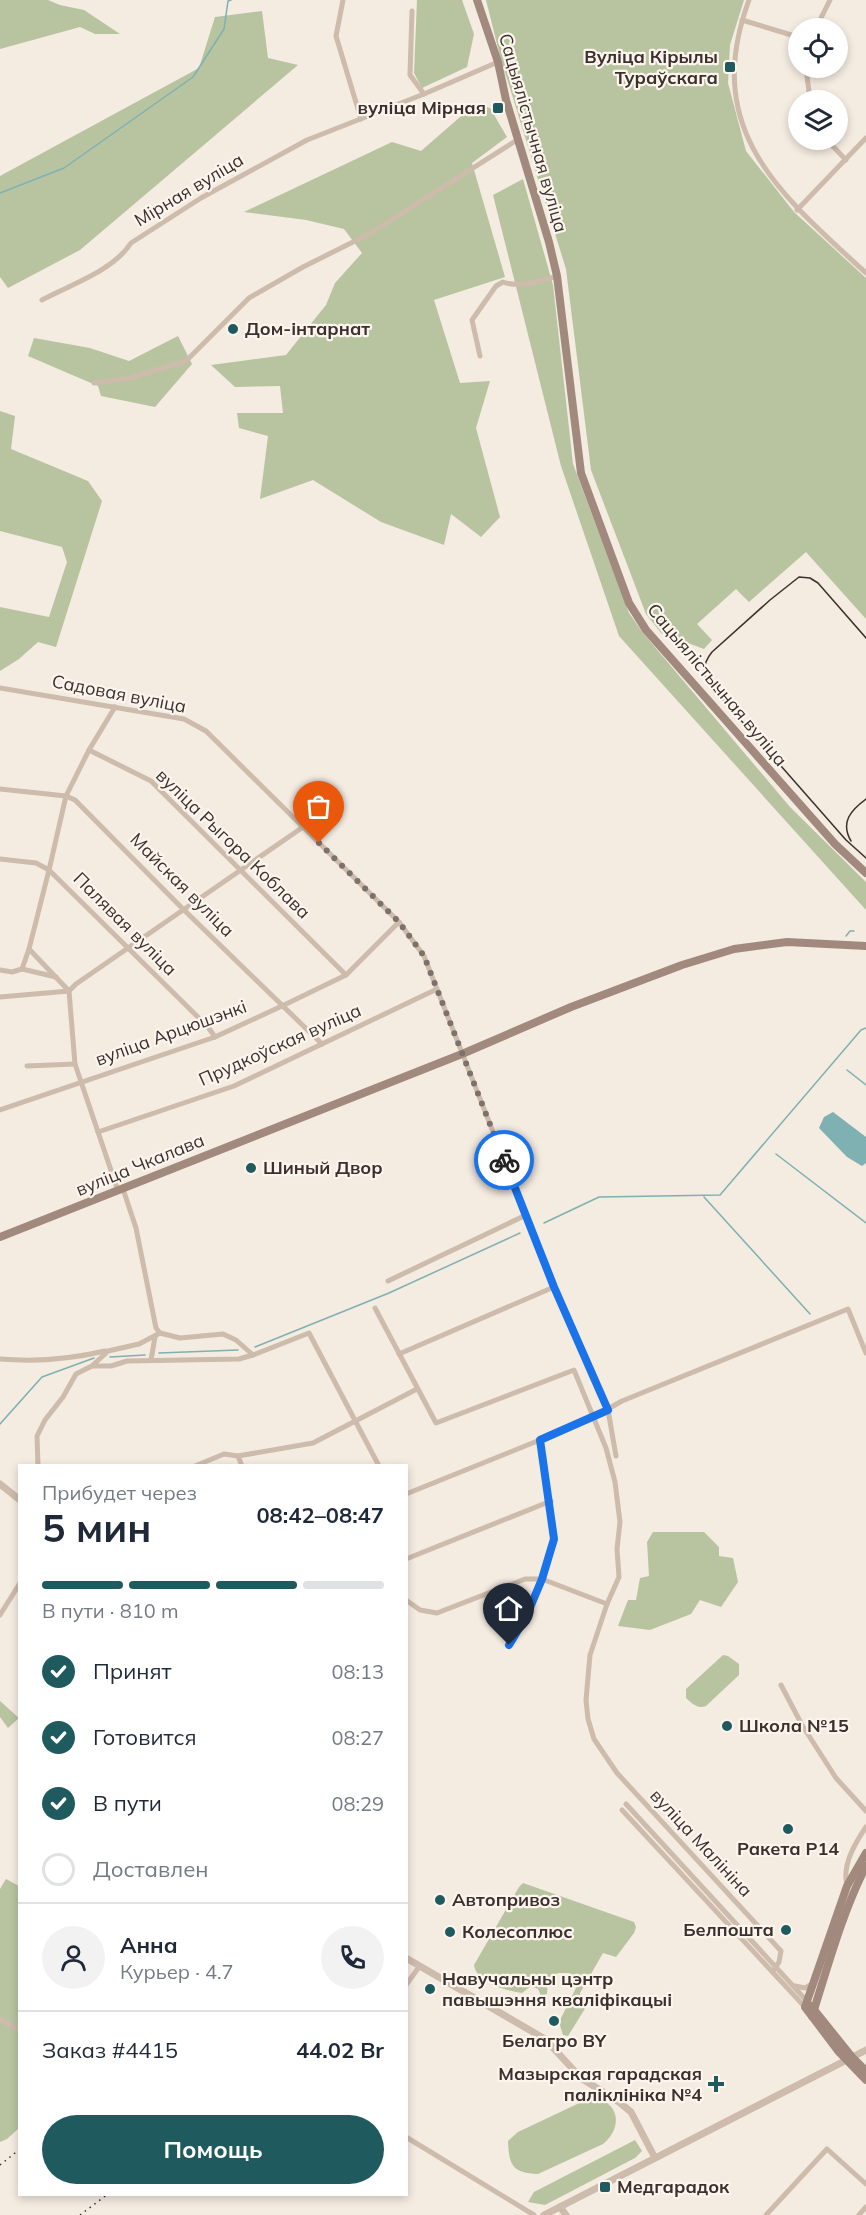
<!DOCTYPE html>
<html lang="ru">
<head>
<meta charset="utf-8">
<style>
  :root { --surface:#fff; --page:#f2f2f3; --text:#1f2937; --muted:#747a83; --line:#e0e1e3; --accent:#1f5a5e }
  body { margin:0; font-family:Mulish,sans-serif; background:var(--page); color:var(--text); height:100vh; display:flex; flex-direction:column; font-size:22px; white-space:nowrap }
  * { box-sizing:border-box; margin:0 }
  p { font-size:20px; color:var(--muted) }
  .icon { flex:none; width:33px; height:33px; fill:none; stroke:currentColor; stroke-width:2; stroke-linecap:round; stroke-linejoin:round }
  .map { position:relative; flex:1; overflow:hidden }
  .drawer { position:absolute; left:18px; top:1464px; width:390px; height:732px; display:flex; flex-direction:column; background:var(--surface); border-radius:0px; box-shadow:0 3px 9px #0003 }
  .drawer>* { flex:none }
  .tools { position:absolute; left:788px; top:18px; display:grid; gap:12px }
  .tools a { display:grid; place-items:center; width:60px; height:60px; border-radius:50%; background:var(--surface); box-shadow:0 3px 9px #0003; font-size:30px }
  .pin { position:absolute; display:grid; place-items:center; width:51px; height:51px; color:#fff; margin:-62px -26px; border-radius:50% 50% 50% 0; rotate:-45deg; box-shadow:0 0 6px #0007 }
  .pin .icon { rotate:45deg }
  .courier { position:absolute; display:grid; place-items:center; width:60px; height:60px; margin:-30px; border:4px solid #1a73e8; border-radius:50%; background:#fff; color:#222; box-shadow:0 2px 8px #0007 }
  .summary em { font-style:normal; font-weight:700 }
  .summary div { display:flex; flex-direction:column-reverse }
  .summary { display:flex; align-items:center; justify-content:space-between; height:102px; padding:0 24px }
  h1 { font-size:39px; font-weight:700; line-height:45px }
  .bar { display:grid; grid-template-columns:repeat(4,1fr); gap:9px 6px; align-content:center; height:72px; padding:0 24px }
  .bar i { height:8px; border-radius:4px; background:var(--line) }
  .bar .current { background:var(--accent) }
  .bar p { grid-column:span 4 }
  .line { display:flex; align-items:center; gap:15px; padding:0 24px; border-top:2px solid var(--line) }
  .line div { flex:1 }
  .round { display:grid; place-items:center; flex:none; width:63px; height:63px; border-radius:32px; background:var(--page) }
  ol { padding:0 24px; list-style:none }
  li { display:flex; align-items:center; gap:18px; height:66px }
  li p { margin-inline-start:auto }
  li .icon { padding:6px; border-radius:50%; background:var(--accent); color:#fff; stroke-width:4 }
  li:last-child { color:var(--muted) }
  li i { width:33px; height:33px; border:3px solid var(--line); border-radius:50% }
  .action { display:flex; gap:12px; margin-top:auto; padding:12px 24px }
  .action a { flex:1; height:69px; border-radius:36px; background:var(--accent); color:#fff; font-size:24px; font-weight:700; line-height:69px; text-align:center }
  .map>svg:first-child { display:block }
  .green { fill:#b8c4a0 }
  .water { fill:#7fb0b2 }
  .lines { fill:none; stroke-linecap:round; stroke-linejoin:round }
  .stream { stroke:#7fb0b2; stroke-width:1.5 }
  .minor { stroke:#cdbbac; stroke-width:5 }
  .tertiary { stroke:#cdbbac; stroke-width:7 }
  .secondary { stroke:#a18a7d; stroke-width:8 }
  .tram { stroke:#3b302b; stroke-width:1.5 }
  .rail { stroke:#3b302b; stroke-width:1.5; stroke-dasharray:1.5 4.5; stroke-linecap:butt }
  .done { stroke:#7c716b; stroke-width:6; stroke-dasharray:0 10.8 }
  .route { stroke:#1a73e8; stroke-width:8 }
  .poi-dot { fill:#1f5a5e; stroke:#fbf5ee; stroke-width:2 }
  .labels { text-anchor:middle; stroke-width:4.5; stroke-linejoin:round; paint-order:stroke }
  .poi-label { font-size:18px; font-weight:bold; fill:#3b302b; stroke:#fbf5ee; text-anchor:start }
  .street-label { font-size:18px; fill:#3b302b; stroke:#fbf5ee }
</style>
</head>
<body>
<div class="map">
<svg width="866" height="2215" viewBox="0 0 866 2215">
  <rect width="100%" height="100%" fill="#f4ebe1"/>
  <g class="green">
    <path d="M0,0H48L60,5L84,10L120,34H95L80,27L0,49Z"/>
    <path d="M417,0H462L474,34L467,67L422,88L414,73Z"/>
    <path d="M486,0H744L730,45L728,83L746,151L794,212L866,278V619L806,552L749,602L736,589L697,624L712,640L704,649L661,633L646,614L591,470L566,269L500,56Z"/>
    <path d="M262,11L268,58L298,65L80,250L8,288L0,277V176L199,68L215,17Z"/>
    <path d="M475,104L490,108L507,137L472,163L505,277L434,300L460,383L490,381L476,428L500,517L481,537L451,514L444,545L381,522L313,480L260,499L268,436L239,428L237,413H283L280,386L235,387L211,365L286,355L326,305L335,283L362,253L344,229L306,220L244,212L392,142L421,151Z"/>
    <path d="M523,179L553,285L573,464L629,613L643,633L790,807L866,882V910L619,636L561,466L493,195Z"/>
    <path d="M178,336L192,364L155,407L101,396L98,386L28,356L34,338L90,348L129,361Z"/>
    <path d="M0,411L15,416L11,449L88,481L102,501L56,647L38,642L19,659L0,671V607L49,617L67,562L62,547L0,531Z"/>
    <path d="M653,1532H704L719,1547V1556L733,1558L738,1582L721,1607L700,1600L691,1614L650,1630L618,1626L628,1600H636L640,1578L649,1576L647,1542Z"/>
    <path d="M723,1655L728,1656L739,1664V1675L706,1706C697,1709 693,1704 686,1698V1689Z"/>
    <path d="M0,1701L19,1718L8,1728L0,1717Z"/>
    <path d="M6,1879L19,1886V2128L7,2139L0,2142V1889Z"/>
    <path d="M523,1883L634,1922L636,1927L634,1933L616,1957L603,1953L580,1993L586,2007L568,2036L563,2035L559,2022L577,1986L569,1973H558L548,1980L547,1994L541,1996L538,1989L531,1986L522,1993C506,1990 477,1984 474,1965L519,1887Z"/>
    <path d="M590,2098C619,2099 624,2127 603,2144L538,2174C512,2173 509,2165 508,2141L518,2132Z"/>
    <path d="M635,2140L642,2151L635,2158L545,2205L528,2202L534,2192Z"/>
  </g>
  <path class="water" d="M833,1112L866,1137V1163L862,1166L847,1157L819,1128L824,1117Z"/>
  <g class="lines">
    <g class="stream">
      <path d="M0,193L64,168L193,77L224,29L228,1L231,0"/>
      <path d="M846,936L850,931H854"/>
      <path d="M847,1070L866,1085"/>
      <path d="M776,1154L866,1223"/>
      <path d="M704,1197L810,1314"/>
      <path d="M544,1223L599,1197L720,1195L861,1030L866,1028"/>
      <path d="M255,1347L389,1293L520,1233"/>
      <path d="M159,1353L238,1350"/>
      <path d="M110,1357L145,1355"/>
      <path d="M0,1424L42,1377L94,1358"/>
    </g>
    <g class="minor">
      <path d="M343,0L336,36L361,119"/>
      <path d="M749,0C701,130 779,193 866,273"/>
      <path d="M412,11L410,75L424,94"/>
      <path d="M742,20L798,37"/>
      <path d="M816,28L830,0"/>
      <path d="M806,68L810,100"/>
      <path d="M827,140L846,160"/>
      <path d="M797,210L866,138"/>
      <path d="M42,300C70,285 113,271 131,243L201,198L307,140L424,94L498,62"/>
      <path d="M480,356L472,320L496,286L503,282C520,288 540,281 557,276"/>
      <path d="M94,383L130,378L186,361L249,298L303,267L369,234L517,140"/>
      <path d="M0,688L184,719L206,731L399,922L424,956L554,1287L608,1410L616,1456"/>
      <path d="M115,707L89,750L66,796L49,870L29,949L69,991L76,984L303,827"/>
      <path d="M89,750L151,781L346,975"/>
      <path d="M0,789L66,796L75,800L183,909L322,1044"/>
      <path d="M0,859L36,863L49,870L208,1027L215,1037"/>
      <path d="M22,969L29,949"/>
      <path d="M0,970L12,972L22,969L56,977"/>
      <path d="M0,997L69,991L75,1064L118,1191"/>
      <path d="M27,1066L75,1064"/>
      <path d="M0,1110L215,1037L282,1006L346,975L399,922"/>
      <path d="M98,1132L234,1086L437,989"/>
      <path d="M123,1189L136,1228L156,1328L160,1333L180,1338L223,1334L236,1340L253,1355"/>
      <path d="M388,1281L526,1215"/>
      <path d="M375,1308L436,1423L574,1370L606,1448L615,1482L620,1522L617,1549L619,1577L607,1604L590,1655L586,1700L588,1719L594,1739L617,1773L781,1951L779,1962L773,1971"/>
      <path d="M399,1354L554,1287"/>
      <path d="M0,1359C36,1362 71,1359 105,1351"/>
      <path d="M151,1360L155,1337"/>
      <path d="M92,1366H111L127,1361L239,1359L253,1355L309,1333L379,1466"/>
      <path d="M238,1456L242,1466"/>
      <path d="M38,1466L37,1436L45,1420L63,1397L76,1374L92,1366L108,1351L139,1344L160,1333"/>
      <path d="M195,1466L224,1454L238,1456L313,1443L417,1389"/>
      <path d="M406,1494L540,1440L594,1417L622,1401L848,1309L866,1353"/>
      <path d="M406,1559L551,1501"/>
      <path d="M406,1600L420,1610L437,1613L525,1579H542L607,1604"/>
      <path d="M0,1615L20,1583"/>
      <path d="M509,1645L526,1617L542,1579L554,1539L540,1440"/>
      <path d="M781,1685L802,1725L836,1778L866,1811"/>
      <path d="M626,1804L806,2000"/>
      <path d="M622,1810L805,2007"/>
      <path d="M847,1886C842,1865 854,1845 866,1827"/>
      <path d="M406,1985L419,1967"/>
      <path d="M795,1986L805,1988L812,1984"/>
      <path d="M0,2019L20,2031"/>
      <path d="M406,2137L534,2215"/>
      <path d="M766,2215L827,2149L866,2184"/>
      <path d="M859,2215L866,2207"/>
    </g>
    <g class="tertiary">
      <path d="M0,1484L20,1500"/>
      <path d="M406,1958L545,2039L581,2078L619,2102L631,2112L655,2158"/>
      <path d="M560,2207L566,2215"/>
      <path d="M544,2215L866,2050"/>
    </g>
    <g class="secondary">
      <path d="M477,0L498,62L506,100L549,242L557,276L581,473L629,603L646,630L835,844L866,873"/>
      <path d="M0,1237L462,1054L571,1007L682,965L734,949L787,942L866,946"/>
      <path d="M866,1853L847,1886L805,2007L839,2052L866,2080"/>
      <path d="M811,2006L852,2057L866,2071"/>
      <path d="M812,2016C828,1966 842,1913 866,1866"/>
    </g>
    <g class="tram">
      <path d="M866,638L818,583L810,578L799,577L770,600L712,652C704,662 701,673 709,684L846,840L866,858"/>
      <path d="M851,841C840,822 851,810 866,799"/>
    </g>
    <g class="rail">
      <path d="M0,2165L20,2149"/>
      <path d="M80,2215L108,2194"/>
    </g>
  </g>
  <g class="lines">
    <path class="done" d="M319,843L399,922L424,956L504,1160"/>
    <path class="route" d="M504,1160L554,1287L608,1410L540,1440L554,1539L542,1579L526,1617L509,1645"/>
  </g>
  <g class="poi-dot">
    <rect x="724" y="61" width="12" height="12" rx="3"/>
    <rect x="492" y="102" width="12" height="12" rx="3"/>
    <circle cx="233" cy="329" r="6"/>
    <circle cx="251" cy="1168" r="6"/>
    <circle cx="727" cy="1726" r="6"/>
    <circle cx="788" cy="1829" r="6"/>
    <circle cx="440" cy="1900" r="6"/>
    <circle cx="786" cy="1930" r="6"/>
    <circle cx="450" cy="1932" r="6"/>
    <circle cx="430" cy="1989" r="6"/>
    <circle cx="554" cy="2021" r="6"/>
    <path d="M713 2075h6v6h6v6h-6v6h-6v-6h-6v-6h6z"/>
    <rect x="599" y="2181" width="12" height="12" rx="3"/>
  </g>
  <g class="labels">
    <g class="poi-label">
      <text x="718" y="63" text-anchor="end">Вуліца Кірылы<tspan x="718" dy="21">Тураўскага</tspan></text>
      <text x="486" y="114" text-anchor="end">вуліца Мірная</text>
      <text x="245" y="335">Дом-інтарнат</text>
      <text x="263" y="1174">Шиный Двор</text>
      <text x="739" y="1732">Школа №15</text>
      <text x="788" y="1855" text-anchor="middle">Ракета Р14</text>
      <text x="452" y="1906">Автопривоз</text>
      <text x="774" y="1936" text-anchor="end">Белпошта</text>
      <text x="462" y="1938">Колесоплюс</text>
      <text x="442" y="1985">Навучальны цэнтр<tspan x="442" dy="21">павышэння кваліфікацыі</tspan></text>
      <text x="554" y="2047" text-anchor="middle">Белагро BY</text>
      <text x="702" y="2080" text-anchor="end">Мазырская гарадская<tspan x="702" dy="21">паліклініка №4</tspan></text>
      <text x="617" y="2193">Медгарадок</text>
    </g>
    <g class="street-label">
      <text transform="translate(533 133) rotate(74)" y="6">Сацыялістычная вуліца</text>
      <text transform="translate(189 190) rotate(-31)" y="6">Мірная вуліца</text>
      <text transform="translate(717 685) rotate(50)" y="6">Сацыялістычная вуліца</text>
      <text transform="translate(119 694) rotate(11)" y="6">Садовая вуліца</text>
      <text transform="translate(233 844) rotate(44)" y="6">вуліца Рыгора Коблава</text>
      <text transform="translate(182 885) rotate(45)" y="6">Майская вуліца</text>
      <text transform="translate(125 924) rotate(45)" y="6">Палявая вуліца</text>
      <text transform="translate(171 1033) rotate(-20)" y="6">вуліца Арцюшэнкі</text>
      <text transform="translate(280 1045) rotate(-24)" y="6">Прудкоўская вуліца</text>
      <text transform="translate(140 1165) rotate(-22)" y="6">вуліца Чкалава</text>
      <text transform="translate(701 1843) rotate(47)" y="6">вуліца Малініна</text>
    </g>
  </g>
</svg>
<div class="tools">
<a><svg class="icon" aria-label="locate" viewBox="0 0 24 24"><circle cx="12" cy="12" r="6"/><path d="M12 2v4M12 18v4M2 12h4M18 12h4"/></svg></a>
<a><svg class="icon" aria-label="layers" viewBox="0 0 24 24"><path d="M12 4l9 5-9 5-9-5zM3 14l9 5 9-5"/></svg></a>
</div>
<div class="pin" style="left:319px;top:843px;background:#ea580c"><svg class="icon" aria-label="bag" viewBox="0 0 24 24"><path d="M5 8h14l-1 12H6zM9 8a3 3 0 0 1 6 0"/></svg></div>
<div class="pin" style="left:509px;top:1645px;background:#1f2937"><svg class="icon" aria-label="home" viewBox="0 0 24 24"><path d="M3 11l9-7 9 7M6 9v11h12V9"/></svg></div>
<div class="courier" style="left:504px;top:1160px"><svg class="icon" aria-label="bike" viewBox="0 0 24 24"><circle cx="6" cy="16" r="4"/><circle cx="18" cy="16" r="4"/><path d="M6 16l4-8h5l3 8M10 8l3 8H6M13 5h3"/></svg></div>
<section class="drawer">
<div class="summary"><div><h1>5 мин</h1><p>Прибудет через</p></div><em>08:42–08:47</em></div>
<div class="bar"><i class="current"></i><i class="current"></i><i class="current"></i><i></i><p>В пути · 810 m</p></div>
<ol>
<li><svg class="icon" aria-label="check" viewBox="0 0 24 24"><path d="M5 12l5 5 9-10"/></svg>Принят<p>08:13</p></li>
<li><svg class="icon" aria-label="check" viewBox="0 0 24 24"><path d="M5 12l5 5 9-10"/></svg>Готовится<p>08:27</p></li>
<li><svg class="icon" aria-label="check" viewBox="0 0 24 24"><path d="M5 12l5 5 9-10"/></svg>В пути<p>08:29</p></li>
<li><i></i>Доставлен</li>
</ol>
<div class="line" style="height:108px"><a class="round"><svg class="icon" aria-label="person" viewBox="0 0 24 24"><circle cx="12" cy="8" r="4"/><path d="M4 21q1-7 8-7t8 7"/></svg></a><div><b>Анна</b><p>Курьер · 4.7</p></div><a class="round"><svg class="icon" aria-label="phone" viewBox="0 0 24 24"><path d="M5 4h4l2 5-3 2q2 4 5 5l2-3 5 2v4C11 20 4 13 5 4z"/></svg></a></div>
<div class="line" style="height:78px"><div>Заказ #4415</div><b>44.02 Br</b></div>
<div class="action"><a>Помощь</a></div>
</section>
</div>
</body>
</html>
